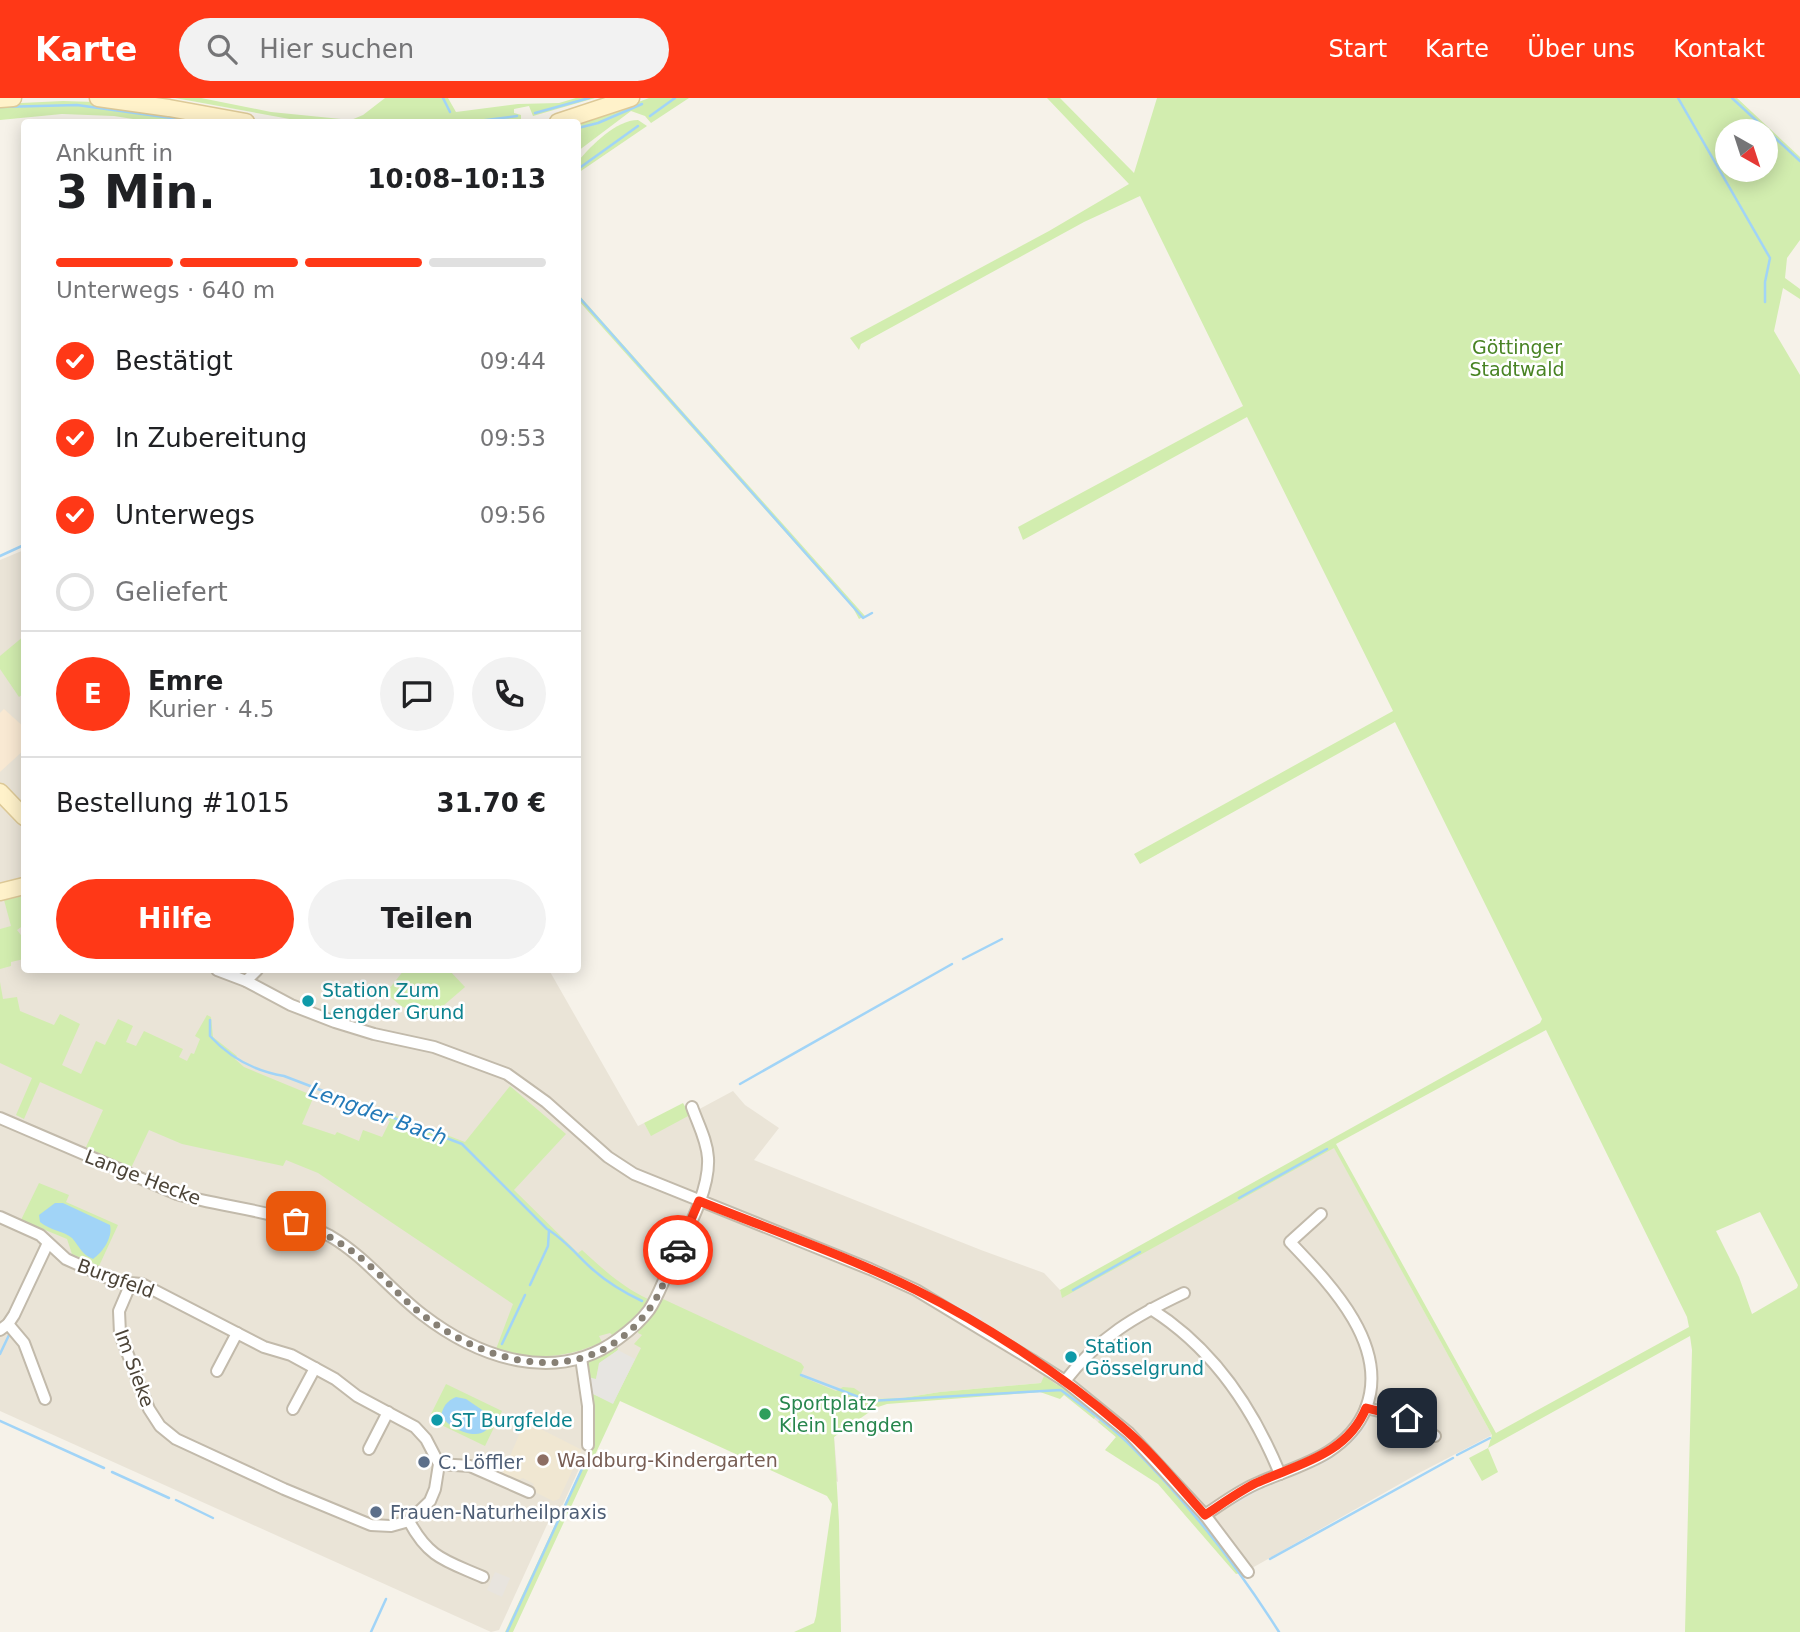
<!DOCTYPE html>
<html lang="de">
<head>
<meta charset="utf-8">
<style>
  :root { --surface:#fff; --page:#f2f2f2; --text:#202124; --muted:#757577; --line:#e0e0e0; --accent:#ff3817 }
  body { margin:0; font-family:"DejaVu Sans",sans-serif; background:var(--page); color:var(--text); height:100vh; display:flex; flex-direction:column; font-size:26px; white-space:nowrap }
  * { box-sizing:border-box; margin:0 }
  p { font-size:23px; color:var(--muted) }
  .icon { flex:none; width:38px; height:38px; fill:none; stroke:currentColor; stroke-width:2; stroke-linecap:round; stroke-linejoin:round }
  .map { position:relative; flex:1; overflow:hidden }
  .panel { position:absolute; left:21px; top:21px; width:560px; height:854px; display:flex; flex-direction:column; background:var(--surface); border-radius:7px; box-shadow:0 4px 18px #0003 }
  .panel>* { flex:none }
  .needle { width:46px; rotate:141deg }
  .buttons { position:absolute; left:1715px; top:21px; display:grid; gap:14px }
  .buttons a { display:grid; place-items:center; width:63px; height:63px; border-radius:50%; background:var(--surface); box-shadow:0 4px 18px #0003; font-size:35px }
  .pin { position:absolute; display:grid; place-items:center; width:60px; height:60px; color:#fff; margin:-30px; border-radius:14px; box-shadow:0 4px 10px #0006 }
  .courier { position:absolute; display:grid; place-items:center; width:70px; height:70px; margin:-35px; border:5px solid #ff3817; border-radius:50%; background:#fff; color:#222; box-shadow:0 2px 9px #0007 }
  .headline em { font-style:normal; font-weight:800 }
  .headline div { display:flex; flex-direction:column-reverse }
  .headline { display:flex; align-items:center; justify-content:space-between; height:119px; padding:0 35px }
  h1 { font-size:46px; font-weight:800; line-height:52px }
  .bar { display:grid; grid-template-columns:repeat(4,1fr); gap:10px 7px; align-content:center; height:84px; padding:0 35px }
  .bar i { height:9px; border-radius:5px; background:var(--line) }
  .bar .on { background:var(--accent) }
  .bar p { grid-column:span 4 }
  .line { display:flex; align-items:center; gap:18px; padding:0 35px; border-top:2px solid var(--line) }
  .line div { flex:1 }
  .round { display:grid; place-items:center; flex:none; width:74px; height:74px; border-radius:37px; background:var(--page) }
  ol { padding:0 35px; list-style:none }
  li { display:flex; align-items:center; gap:21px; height:77px }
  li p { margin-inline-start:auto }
  li .icon { padding:7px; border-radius:50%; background:var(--accent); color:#fff; stroke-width:4 }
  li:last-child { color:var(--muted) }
  li i { width:38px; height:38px; border:4px solid var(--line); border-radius:50% }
  .button { display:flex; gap:14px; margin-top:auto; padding:14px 35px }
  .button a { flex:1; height:80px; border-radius:42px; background:var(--accent); color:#fff; font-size:28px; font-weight:800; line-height:80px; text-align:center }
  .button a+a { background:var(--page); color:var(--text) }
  header { display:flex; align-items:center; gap:42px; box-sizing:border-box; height:98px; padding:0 35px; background:var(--accent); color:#fff }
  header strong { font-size:33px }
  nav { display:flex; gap:38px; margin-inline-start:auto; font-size:24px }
  .search { width:490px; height:63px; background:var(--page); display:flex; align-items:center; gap:18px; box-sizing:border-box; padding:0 24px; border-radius:38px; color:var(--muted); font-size:26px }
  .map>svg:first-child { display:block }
  .residential { fill:#eae4d7 }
  .commercial { fill:#f9e9d3 }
  .industrial { fill:#e8e4de }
  .education { fill:#f0e7d2 }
  .green { fill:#d2edaf; fill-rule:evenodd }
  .parking { fill:#e7e5e1 }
  .water { fill:#a1d4f7 }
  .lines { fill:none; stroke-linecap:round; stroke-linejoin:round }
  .stream { stroke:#a1d4f7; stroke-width:2.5 }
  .street-casing { stroke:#c2baab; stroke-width:14 }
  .secondary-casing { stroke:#ddc997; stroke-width:19 }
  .street { stroke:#fff; stroke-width:10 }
  .secondary { stroke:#fff2ca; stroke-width:16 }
  .done { stroke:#878075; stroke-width:7; stroke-dasharray:0 12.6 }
  .route { stroke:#ff3817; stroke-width:9 }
  .culture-dot { fill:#0f9aa8; stroke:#fff; stroke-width:2.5 }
  .leisure-dot { fill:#2e9e5b; stroke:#fff; stroke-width:2.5 }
  .education-dot { fill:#8d6e63; stroke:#fff; stroke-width:2.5 }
  .service-dot { fill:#5c6f8a; stroke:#fff; stroke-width:2.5 }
  .labels { text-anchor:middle; stroke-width:5; stroke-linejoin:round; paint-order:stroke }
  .park-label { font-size:19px; fill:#488323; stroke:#fff }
  .culture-label { font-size:19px; fill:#0d838f; stroke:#fff; text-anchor:start }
  .street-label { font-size:19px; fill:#4b4337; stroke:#fff }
  .leisure-label { font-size:19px; fill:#27864d; stroke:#fff; text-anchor:start }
  .education-label { font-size:19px; fill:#785e54; stroke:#fff; text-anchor:start }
  .service-label { font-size:19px; fill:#4e5e75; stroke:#fff; text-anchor:start }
  .water-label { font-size:21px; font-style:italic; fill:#247ab8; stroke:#fff }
</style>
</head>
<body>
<header>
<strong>Karte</strong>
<div class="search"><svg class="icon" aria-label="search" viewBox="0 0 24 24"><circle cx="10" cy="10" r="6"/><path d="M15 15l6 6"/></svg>Hier suchen</div>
<nav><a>Start</a><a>Karte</a><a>Über uns</a><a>Kontakt</a></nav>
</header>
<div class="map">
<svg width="1800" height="1534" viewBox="0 0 1800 1534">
  <rect width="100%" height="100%" fill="#f6f2e9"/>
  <path class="residential" d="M24,452V872H549L638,1028L644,1025L651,1037L733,993L745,1007L779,1030L754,1062L981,1152L1044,1175L1060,1192L1062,1199L1334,1049L1492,1337L1419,1375L1245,1474L1116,1339L1064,1296L1041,1285L940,1294L902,1300L870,1301L834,1339L838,1384L627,1284L584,1360L559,1415L551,1418L499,1532L491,1534L0,1313V462Z"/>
  <path class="commercial" d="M4,611L24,629V652L0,674V615Z"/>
  <path class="industrial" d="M495,1474L510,1480L502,1499L487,1492Z"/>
  <path class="education" d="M525,1323L582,1352L559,1401L553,1403L531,1392L534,1386L523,1380L515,1383L502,1377Z"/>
  <g class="green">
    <path d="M175,0H201L271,14L351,22L363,17L385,0H448L456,14L518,6L559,5L576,0H595L533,18L529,8L514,11V15L521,17V21L499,24H306Z"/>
    <path d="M649,0H689L651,25L645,18L631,13L578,53V27Z"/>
    <path d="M1047,0H1060L1134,75L1157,0H1737L1800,59V142L1787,160L1785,180L1800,191V201L1783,190L1774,233L1800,277V1534H1685L1692,1252L1690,1238L1488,1350L1498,1374L1482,1383L1469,1360L1488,1350L1492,1337L1334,1050L1062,1200L1060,1192L1540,925L1542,921L1395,624L1140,766L1134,756L1393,613L1247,319L1023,442L1018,429L1243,308L1140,98L1084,124L861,246L859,252L850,240L1049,133L1129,86ZM1727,33H1766V72H1727ZM1546,932L1687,1219L1689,1229L1496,1335L1336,1046ZM1760,1114L1798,1187L1797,1190L1752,1216L1739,1179L1716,1133Z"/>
    <path d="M63,3L95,4L221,24H152L114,18L62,16L0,22V6Z"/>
    <path d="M638,22L647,28L578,75V63C592,47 616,22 638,22Z"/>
    <path d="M578,196L865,518L859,521L853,510L578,202Z"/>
    <path d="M24,538V595L19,599L0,571V558Z"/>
    <path d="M24,798V827L17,832L24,841V861L11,864V868L0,871V831L11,828L4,802Z"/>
    <path d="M404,872H449L465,889L436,914L421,918L401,908L386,895Z"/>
    <path d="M0,884L3,901L17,899L20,913L54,927L60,916L80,926L62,967L81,976L96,943L105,947L118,921L133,928L126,944L136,948L144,933L183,951L179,959L187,963L191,955L194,956L200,941L195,938L207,917L211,919L213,939L237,958L235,961L244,969L314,998L302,1026L335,1037L337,1034L359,1043L363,1032L382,1039L390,1023L370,1013L373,1009L465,1044L510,988L566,1036L514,1092L578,1155L582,1152C603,1171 622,1189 648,1201C640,1216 626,1227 612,1237L610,1235L599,1238L602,1244C567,1260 533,1263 496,1251L513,1206L318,1075L286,1062L283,1068L182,1046L149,1032L131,1070L86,1049L103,1012L40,984L24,1021L16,1017L32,980L0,965Z"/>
    <path d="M683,1005L690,1017L651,1038L644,1025Z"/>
    <path d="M39,1085L69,1097L66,1104L118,1127L99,1168L72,1156L67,1141L21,1122Z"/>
    <path d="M663,1201L801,1265L804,1269L800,1278L836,1293L843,1289L854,1290L870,1301L902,1300L940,1294L1041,1285L1044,1278L1057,1287L1059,1285L1098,1315L1094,1321L1064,1297L1060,1301L1040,1294L887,1306L875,1310L834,1339L839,1424L841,1534H794L814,1525L816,1518L832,1406L827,1398L620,1303L513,1534H505L593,1345L589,1294L613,1305L641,1250L634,1246L642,1237L638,1235L639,1228Z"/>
    <path d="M617,1247L618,1252L600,1265L596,1281H589L586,1267L589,1262Z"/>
    <path d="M446,1286L502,1313L485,1348L433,1323L435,1318L431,1316Z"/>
    <path d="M1103,1318C1156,1363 1202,1419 1245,1474L1236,1476L1158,1386L1105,1352L1116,1339L1098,1324Z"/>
  </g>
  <g class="parking">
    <path d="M721,1104L875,1165L982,1220L980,1223L908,1184L717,1106Z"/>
    <path d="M618,1252L635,1261L613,1306L589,1294L588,1279L596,1281L599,1265Z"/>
    <path d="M1367,1320L1369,1325L1356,1341L1327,1364L1262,1391L1234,1407L1232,1404L1358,1334Z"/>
  </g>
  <g class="water">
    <path d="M55,1105H63L110,1127C113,1139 103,1154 93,1161C81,1156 80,1149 72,1140C64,1133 51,1133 40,1124L39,1117Z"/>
    <path d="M456,1299L466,1301L491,1318C491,1349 452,1334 441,1318C443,1308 447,1303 456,1299Z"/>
  </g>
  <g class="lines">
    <g class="stream">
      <path d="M443,0L450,14"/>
      <path d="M1678,0L1770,160L1765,184V204"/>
      <path d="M1732,0L1800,63"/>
      <path d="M0,9L77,7L200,24"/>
      <path d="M535,15L589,0"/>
      <path d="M650,18L675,0"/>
      <path d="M470,24L517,18"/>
      <path d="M578,30L598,25L642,6"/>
      <path d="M578,71L638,28"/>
      <path d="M578,198L863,520L872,515"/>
      <path d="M0,458L24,447"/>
      <path d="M963,861L1002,841"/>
      <path d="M210,922V938C230,960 254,973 284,978L462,1046L547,1131C564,1141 576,1156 590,1169C605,1183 623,1194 642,1203"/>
      <path d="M740,986L952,866"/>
      <path d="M1239,1100L1327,1051"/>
      <path d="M530,1187L548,1148L549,1132"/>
      <path d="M1073,1192L1140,1154"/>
      <path d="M502,1246L525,1197"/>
      <path d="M0,1256L9,1237"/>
      <path d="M801,1277L869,1303L1061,1292C1084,1309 1108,1325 1128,1345C1186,1402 1236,1466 1279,1534"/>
      <path d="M0,1323L104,1370"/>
      <path d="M1457,1357L1490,1340"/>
      <path d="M112,1374L169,1400"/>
      <path d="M176,1402L213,1420"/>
      <path d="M1270,1461L1453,1360"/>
      <path d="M371,1534L386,1501"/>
      <path d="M507,1534L587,1360"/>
    </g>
    <g class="street-casing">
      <g id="street">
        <path d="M217,872L246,883L291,907L335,924L374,936L434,949L507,976L546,1004L608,1059L634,1076L870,1171L916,1192L1032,1262L1065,1283L1129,1335L1205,1417L1248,1474"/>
        <path d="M246,883L257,872"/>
        <path d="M0,1020L177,1096C229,1111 281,1112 330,1138C366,1159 390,1192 423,1217C479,1260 556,1287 618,1241C629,1233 641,1223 649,1212C658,1199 663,1183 670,1169C684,1138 710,1094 708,1060C707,1042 698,1026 692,1009"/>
        <path d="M0,1119L40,1137L66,1161L117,1184L142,1186L264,1249L291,1257L335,1281L357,1298L415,1329L426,1341L439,1366L435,1391L430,1403L409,1423L391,1428L371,1427L284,1391L176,1341L160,1328L149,1311L120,1236L119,1213L131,1185"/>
        <path d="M1151,1211C1213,1250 1253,1310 1280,1376"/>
        <path d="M8,1226L24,1245L45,1301"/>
        <path d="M0,1232L8,1226L14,1217L48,1145"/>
        <path d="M581,1260L588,1308V1347"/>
        <path d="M217,1273L237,1235"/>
        <path d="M1065,1283C1099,1239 1135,1218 1184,1195"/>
        <path d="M1366,1310L1401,1318L1435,1338"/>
        <path d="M293,1311L315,1270"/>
        <path d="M369,1351L388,1314"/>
        <path d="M439,1366L470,1368L529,1394"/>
        <path d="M1205,1417C1223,1405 1240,1392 1260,1384C1283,1374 1307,1367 1328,1354C1345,1343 1359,1328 1366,1310C1390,1247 1330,1186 1290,1144L1321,1116"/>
        <path d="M409,1423C429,1461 447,1463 483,1479"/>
      </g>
    </g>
    <g class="secondary-casing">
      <g id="secondary">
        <path d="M98,0L169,10L246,24"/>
        <path d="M0,1L13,0"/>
        <path d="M558,24L631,0"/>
        <path d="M0,694L24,719"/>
        <path d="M0,794L24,788"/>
      </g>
    </g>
    <use href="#street" class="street"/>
    <use href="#secondary" class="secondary"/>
  </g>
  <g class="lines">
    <path class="done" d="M296,1123C323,1134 347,1147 369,1167C388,1183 404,1203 424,1218C492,1269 587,1292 647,1214C661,1197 668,1173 678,1152"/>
    <path class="route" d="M678,1152L699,1103C771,1132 847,1158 916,1192C986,1227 1062,1277 1121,1328C1152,1354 1178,1387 1205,1417C1222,1406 1238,1394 1256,1385C1298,1366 1347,1357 1366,1310L1407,1320"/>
  </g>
  <g class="culture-dot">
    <circle cx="308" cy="903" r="7"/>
    <circle cx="1071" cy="1259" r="7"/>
    <circle cx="437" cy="1322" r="7"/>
  </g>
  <circle class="leisure-dot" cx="765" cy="1316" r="7"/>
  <circle class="education-dot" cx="543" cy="1362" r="7"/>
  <g class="service-dot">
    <circle cx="424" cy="1364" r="7"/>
    <circle cx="376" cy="1414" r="7"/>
  </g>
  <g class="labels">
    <g class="park-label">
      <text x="1517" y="256">Göttinger<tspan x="1517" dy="22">Stadtwald</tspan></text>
    </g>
    <g class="culture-label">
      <text x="322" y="899">Station Zum<tspan x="322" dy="22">Lengder Grund</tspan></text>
      <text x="1085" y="1255">Station<tspan x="1085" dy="22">Gösselgrund</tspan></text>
      <text x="451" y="1329">ST Burgfelde</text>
    </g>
    <g class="street-label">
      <text transform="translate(143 1079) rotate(21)" y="7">Lange Hecke</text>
      <text transform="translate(116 1180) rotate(20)" y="7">Burgfeld</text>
      <text transform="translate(135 1270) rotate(70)" y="7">Im Sieke</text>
    </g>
    <g class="leisure-label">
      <text x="779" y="1312">Sportplatz<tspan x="779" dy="22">Klein Lengden</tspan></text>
    </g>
    <g class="education-label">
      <text x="557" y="1369">Waldburg-Kindergarten</text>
    </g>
    <g class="service-label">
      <text x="438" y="1371">C. Löffler</text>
      <text x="390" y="1421">Frauen-Naturheilpraxis</text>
    </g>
    <g class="water-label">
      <text transform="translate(378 1016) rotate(20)" y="7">Lengder Bach</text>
    </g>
  </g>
</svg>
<div class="buttons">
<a><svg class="needle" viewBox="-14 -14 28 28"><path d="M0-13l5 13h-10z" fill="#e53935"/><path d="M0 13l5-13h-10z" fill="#757577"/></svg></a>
</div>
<div class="pin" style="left:296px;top:1123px;background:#ea580c"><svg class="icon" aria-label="bag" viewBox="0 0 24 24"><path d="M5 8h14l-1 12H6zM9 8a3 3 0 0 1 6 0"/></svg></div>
<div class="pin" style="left:1407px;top:1320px;background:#1f2937"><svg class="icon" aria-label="home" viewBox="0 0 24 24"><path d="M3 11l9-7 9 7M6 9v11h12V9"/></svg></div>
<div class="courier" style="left:678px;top:1152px"><svg class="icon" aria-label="car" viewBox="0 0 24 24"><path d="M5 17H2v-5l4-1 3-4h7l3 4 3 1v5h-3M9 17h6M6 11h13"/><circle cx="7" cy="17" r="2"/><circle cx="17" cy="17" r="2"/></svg></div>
<section class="panel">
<div class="headline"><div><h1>3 Min.</h1><p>Ankunft in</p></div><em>10:08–10:13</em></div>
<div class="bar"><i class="on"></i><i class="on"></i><i class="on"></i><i></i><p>Unterwegs · 640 m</p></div>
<ol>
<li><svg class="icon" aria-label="check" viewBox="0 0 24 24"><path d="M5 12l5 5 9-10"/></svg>Bestätigt<p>09:44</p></li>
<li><svg class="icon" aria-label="check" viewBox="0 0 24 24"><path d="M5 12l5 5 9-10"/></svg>In Zubereitung<p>09:53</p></li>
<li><svg class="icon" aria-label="check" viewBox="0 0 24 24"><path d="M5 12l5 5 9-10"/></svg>Unterwegs<p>09:56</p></li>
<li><i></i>Geliefert</li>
</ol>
<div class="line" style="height:126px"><b class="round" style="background:var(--accent);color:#fff">E</b><div><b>Emre</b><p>Kurier · 4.5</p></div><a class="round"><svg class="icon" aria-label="chat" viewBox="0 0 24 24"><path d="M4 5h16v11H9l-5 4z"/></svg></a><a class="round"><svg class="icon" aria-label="phone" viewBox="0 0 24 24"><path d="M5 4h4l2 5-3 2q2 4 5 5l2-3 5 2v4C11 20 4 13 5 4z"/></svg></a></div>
<div class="line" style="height:91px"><div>Bestellung #1015</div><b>31.70 €</b></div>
<div class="button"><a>Hilfe</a><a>Teilen</a></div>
</section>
</div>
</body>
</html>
